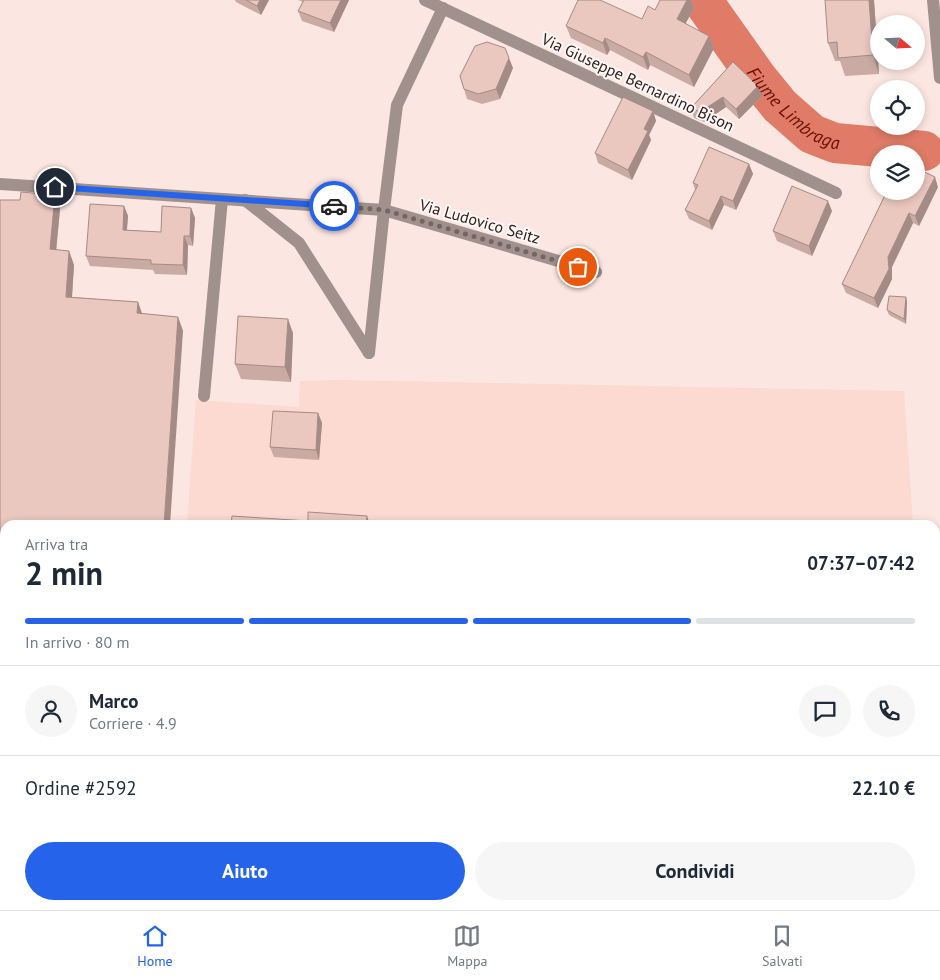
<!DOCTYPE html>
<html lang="it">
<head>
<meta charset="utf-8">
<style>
  :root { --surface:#fff; --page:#f6f6f7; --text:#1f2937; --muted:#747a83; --line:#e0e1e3; --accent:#2563eb }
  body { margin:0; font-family:"PT Sans",sans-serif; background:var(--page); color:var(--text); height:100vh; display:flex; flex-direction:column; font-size:19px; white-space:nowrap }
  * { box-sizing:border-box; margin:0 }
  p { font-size:16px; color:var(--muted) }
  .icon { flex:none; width:28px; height:28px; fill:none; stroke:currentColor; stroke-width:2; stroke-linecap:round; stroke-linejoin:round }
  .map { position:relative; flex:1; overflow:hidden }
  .drawer { position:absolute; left:0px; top:520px; width:940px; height:390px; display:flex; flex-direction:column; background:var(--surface); border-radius:15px 15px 0 0; box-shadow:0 2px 8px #0003 }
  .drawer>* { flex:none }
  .needle { width:32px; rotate:109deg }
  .tools { position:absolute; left:870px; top:15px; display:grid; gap:10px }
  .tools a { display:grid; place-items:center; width:55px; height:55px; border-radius:50%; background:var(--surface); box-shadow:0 2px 8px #0003; font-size:25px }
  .pin { position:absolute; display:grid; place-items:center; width:42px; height:42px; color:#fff; margin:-21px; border:2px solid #fff; border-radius:50%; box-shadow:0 1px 5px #0007 }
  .courier { position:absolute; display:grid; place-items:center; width:50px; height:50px; margin:-25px; border:4px solid #2563eb; border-radius:50%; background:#fff; color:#222; box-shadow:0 1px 6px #0007 }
  .headline em { font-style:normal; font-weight:700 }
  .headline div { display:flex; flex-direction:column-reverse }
  .headline { display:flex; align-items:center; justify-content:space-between; height:85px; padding:0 25px }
  h1 { font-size:32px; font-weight:700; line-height:38px }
  .bar { display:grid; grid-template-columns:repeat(4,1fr); gap:8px 5px; align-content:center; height:60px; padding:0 25px }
  .bar i { height:6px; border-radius:4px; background:var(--line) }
  .bar .on { background:var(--accent) }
  .bar p { grid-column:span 4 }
  .line { display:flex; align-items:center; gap:12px; padding:0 25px; border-top:1px solid var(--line) }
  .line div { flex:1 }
  .round { display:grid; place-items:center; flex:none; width:52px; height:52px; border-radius:26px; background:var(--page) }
  .primary-button { display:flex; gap:10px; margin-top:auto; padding:10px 25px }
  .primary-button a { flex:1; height:58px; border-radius:30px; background:var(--accent); color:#fff; font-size:20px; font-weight:700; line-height:58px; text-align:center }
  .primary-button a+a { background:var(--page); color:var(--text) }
  .tab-bar { display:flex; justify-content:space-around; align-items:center; height:70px; border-top:1px solid var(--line); background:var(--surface); font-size:14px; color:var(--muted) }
  .tab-bar a { display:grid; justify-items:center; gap:2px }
  .tab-bar .on { color:var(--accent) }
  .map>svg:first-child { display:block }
  .built { fill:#fcd9d1 }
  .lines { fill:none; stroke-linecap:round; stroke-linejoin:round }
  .river { stroke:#df7b66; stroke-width:40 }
  .minor { stroke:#a0918d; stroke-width:12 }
  .wall { fill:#c9aba4 }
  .shaded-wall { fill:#a48b86 }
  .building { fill:#eac7bf; stroke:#a48b86 }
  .done { stroke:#756562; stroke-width:5; stroke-dasharray:0 9 }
  .route { stroke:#2563eb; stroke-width:6 }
  .labels { text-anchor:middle; stroke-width:4; stroke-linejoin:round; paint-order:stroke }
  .street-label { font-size:16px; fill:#2d201e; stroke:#fef7f5 }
  .water-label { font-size:18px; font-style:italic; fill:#6a0e00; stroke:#fef7f5 }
</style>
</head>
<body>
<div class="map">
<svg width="940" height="910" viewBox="0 0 940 910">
  <rect width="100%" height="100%" fill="#fce6e1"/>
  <g class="built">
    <path d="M336,380L904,391L913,525H187L196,400L299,407L300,381Z"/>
    <path d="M935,743H940V910H159V905H935Z"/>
  </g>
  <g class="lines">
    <path class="river" id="s1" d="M702,0L758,79L780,106L812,134L835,143L924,151"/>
    <g class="minor">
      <path d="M425,0L836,193"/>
      <path d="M933,0L940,78"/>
      <path d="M0,184L384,210L596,272"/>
      <path d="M245,200L299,243L369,353"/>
      <path d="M369,353L384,210L397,105L443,8"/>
      <path d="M204,396L222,199"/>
    </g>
  </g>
  <g class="wall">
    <path d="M235,0H269L261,15L236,2Z"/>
    <path d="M298,0H349L334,32L302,21L298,11L303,2Z"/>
    <path d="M660,0H691L694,8L685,24L709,36L714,48L694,87L650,65L648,70L610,50L607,55L571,38L566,26L642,19L655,10Z"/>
    <path d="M874,0L879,74L845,76L840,61H835L828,43Z"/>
    <path d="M733,62L762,96L739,119L726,107L704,122L694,118L691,108Z"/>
    <path d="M513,68L500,99L482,104L467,99L464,89Z"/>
    <path d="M653,111L656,121L649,135L651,140L632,180L598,163L595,153Z"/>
    <path d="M749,164L753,174L736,210L724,205L712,230L689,219L685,210L695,190L693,183Z"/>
    <path d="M938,187L919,226L913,223L892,267V279L878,308L846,293L842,284L887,191Z"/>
    <path d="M55,195L60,209L56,250L69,251L74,265L72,297L138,302L142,314L178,317L183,331L5,525V744L0,797V200H20Z"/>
    <path d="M124,206L128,216L127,230L161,232L191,208L195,218L193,246L188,245L187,275L155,274L153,270L90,266L86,256Z"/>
    <path d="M832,211L812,256L777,241L773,231Z"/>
    <path d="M906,297L907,302L906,324L889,315L887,310Z"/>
    <path d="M293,333L291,382L241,379L235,364Z"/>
    <path d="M318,413L322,423L319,460L274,457L270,447Z"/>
  </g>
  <g class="shaded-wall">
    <path d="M260,0H269L261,15L257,6Z"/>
    <path d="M341,0H349L334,32L330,23Z"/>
    <path d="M687,0H691L694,8L681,32L677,19Z"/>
    <path d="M869,0H874L879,74L873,55Z"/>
    <path d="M709,36L714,48L694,87L689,75Z"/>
    <path d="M605,38L610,50L607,55L603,43Z"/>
    <path d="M646,52L650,65L648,70L643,57Z"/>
    <path d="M509,58L513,68L500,99L496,89Z"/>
    <path d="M758,86L762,96L739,119L736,109Z"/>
    <path d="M723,97L726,107L704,122L700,112Z"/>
    <path d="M653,111L656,121L649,135L651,140L632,180L628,170L644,129Z"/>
    <path d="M749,164L753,174L736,210L733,201Z"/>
    <path d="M935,177L938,187L919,226L915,216Z"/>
    <path d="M55,195L60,209L55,263L50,249Z"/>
    <path d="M721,196L724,205L712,230L709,221Z"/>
    <path d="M828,201L832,211L812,256L809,246Z"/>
    <path d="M124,206L128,216L126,239L123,230Z"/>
    <path d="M191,208L195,218L193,246L190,236Z"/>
    <path d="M909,213L913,223L892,267V279L878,308L874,298L888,257Z"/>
    <path d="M184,236L188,245L187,275L183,265Z"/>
    <path d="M69,251L74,265L71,311L66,297Z"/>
    <path d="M906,297L907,302L906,324L904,319Z"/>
    <path d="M138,302L143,316L137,313Z"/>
    <path d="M178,317L183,331L170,525H164Z"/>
    <path d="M288,319L293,333L291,382L285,367Z"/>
    <path d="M318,413L322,423L319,460L316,450Z"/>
    <path d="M367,516L370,525H366Z"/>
    <path d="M1,717L5,728V744L0,797V728Z"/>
    <path d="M309,905H317L316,910H309Z"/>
    <path d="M532,905H539V910H531Z"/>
  </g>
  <g class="building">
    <path d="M246,0H260L257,6Z"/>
    <path d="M304,0H341L330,23L298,11Z"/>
    <path d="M578,0H600L642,19L648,6L655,10L660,0H687L677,19L709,36L689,75L646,52L643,57L605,38L603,43L566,26Z"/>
    <path d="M825,0H869L873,55L838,58L837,42L828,43Z"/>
    <path d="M487,42L505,48L509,58L496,89L478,94L464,89L460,76L475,46Z"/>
    <path d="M733,62L758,86L736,109L723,97L700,112L691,108Z"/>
    <path d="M623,97L653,111L644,129L648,131L628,170L595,153Z"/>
    <path d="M709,147L749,164L733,201L721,196L709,221L685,210L698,185L693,183Z"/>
    <path d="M916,168L935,177L915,216L909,213L888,257L889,269L874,298L842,284L887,191H916Z"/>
    <path d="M792,186L828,201L809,246L773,231Z"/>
    <path d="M21,192L55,195L50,249L69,251L66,297L138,302L137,313L178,317L164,525H5V717H1L0,728V200H20Z"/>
    <path d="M90,204L124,206L123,230L161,232L162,206L191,208L190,236H184L183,265L151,264V260L86,256Z"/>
    <path d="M889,296L906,297L904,319L887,310Z"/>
    <path d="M238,316L288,319L285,367L235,364Z"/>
    <path d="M273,411L318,413L316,450L270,447Z"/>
    <path d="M308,512L367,516L366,525H231L232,516L308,521Z"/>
    <path d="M172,905H309V909L320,910H172Z"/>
    <path d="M455,905H532L531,910H455Z"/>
    <path d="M344,909L362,910H344Z"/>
  </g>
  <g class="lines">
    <path class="done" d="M334,206L384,210L578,267"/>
    <path class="route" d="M55,187L334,206"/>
  </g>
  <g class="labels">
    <g class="street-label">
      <text transform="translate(638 82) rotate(25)" y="6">Via Giuseppe Bernardino Bison</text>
      <text transform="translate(480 221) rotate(16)" y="6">Via Ludovico Seitz</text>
    </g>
    <g class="water-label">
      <text dy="6" stroke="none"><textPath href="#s1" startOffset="144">Fiume Limbraga</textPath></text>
    </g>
  </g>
</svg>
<div class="tools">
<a><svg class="needle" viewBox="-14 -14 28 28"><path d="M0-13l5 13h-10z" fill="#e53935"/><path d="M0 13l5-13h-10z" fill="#747a83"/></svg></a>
<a><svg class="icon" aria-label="locate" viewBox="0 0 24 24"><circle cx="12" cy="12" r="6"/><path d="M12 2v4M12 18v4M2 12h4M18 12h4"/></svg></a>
<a><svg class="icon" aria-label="layers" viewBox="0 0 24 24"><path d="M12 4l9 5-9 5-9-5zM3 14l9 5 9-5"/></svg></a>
</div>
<div class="pin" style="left:578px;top:267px;background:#ea580c"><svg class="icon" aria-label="bag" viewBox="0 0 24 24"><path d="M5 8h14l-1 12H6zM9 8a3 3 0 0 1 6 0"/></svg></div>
<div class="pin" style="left:55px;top:187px;background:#1f2937"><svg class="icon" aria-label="home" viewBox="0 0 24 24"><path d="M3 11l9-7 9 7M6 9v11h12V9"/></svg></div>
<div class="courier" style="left:334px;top:206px"><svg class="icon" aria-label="car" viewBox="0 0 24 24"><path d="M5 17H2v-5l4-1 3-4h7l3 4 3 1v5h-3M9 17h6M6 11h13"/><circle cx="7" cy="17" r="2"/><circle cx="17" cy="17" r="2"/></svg></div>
<section class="drawer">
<div class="headline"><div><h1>2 min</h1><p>Arriva tra</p></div><em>07:37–07:42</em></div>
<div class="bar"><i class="on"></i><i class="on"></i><i class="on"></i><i></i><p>In arrivo · 80 m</p></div>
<div class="line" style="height:90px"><a class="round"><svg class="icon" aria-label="person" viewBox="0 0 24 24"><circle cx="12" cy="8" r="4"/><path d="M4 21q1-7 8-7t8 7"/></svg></a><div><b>Marco</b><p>Corriere · 4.9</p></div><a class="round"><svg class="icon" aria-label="chat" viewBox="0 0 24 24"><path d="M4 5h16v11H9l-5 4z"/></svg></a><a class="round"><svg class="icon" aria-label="phone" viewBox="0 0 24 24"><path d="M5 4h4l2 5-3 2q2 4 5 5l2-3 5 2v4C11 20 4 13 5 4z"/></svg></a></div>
<div class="line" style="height:65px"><div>Ordine #2592</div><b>22.10 €</b></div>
<div class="primary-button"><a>Aiuto</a><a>Condividi</a></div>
</section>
</div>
<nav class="tab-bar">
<a class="on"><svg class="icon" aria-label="home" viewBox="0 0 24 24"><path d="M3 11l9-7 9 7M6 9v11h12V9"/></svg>Home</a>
<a><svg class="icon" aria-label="map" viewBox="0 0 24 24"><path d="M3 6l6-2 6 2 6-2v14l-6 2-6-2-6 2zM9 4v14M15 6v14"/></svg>Mappa</a>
<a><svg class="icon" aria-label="saved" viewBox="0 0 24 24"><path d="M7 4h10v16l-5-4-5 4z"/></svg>Salvati</a>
</nav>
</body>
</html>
